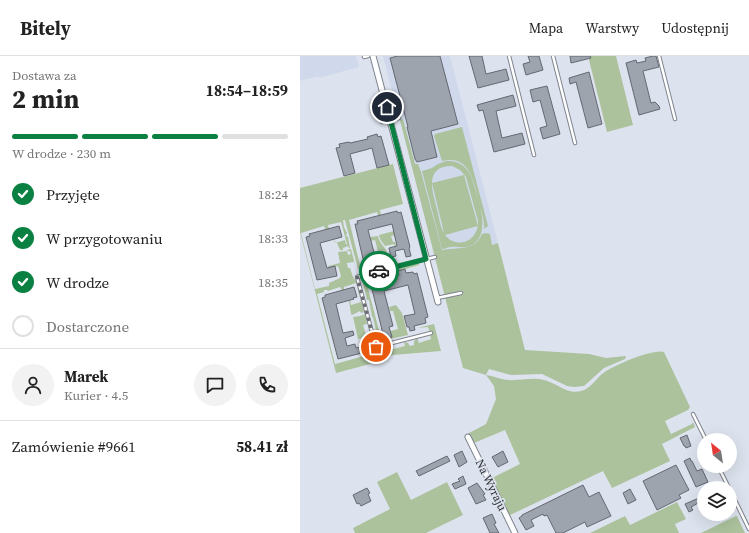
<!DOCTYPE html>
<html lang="pl">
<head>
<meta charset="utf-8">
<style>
  :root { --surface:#fff; --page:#f2f2f2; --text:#222; --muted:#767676; --line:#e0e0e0; --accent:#0b8043 }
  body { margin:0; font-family:"Source Serif 4",serif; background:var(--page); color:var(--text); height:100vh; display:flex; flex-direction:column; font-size:15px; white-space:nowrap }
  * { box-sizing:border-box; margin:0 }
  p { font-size:13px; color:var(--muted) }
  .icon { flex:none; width:22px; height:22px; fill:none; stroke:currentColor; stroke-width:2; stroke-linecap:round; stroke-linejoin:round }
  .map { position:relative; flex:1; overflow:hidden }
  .panel { display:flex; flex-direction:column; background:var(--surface); width:300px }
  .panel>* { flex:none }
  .needle { width:26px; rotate:330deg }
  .tools { position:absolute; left:397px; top:377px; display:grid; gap:8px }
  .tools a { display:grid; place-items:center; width:40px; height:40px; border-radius:50%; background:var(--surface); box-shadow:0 4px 16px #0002; font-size:20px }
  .pin { position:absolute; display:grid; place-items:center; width:34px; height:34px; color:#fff; margin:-17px; border:2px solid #fff; border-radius:50%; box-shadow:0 1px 4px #0007 }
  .courier { position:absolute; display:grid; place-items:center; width:40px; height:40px; margin:-20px; border:3px solid #0b8043; border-radius:50%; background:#fff; color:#222; box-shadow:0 1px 5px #0007 }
  .summary em { font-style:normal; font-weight:700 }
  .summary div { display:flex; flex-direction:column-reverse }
  .summary { display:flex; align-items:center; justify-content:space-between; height:68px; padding:0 12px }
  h1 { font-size:26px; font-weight:700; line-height:30px }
  .bar { display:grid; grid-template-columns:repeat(4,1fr); gap:6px 4px; align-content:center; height:48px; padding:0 12px }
  .bar i { height:5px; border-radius:3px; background:var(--line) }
  .bar .selected { background:var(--accent) }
  .bar p { grid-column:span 4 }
  .line { display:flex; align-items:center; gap:10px; padding:0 12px; border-top:1px solid var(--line) }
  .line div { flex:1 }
  .round { display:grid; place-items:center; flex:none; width:42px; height:42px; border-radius:21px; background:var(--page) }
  ol { padding:0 12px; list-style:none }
  li { display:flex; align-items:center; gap:12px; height:44px }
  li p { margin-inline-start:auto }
  li .icon { padding:4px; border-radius:50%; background:var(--accent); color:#fff; stroke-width:4 }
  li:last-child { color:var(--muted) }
  li i { width:22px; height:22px; border:2px solid var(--line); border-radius:50% }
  header { display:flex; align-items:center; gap:24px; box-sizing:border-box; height:56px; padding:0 20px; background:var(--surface); border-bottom:1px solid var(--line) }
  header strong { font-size:19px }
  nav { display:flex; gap:22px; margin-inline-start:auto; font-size:14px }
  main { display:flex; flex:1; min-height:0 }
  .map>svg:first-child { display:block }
  .built { fill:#d0d9eb }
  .green { fill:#acc29d; fill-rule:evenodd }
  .building { fill:#9ea4ae; stroke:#636872 }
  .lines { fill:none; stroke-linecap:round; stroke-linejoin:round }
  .lane-casing { stroke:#7f848e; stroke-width:4.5 }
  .street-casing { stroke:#7f848e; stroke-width:7 }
  .lane { stroke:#fff; stroke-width:2.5 }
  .street { stroke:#fff; stroke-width:5 }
  .done { stroke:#6c6f76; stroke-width:4; stroke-dasharray:0 7.2 }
  .route { stroke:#0b8043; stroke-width:5 }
  .labels { text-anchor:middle; stroke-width:3.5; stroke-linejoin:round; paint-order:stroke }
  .street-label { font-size:12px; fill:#2f3135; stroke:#dde3ee }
</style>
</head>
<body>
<header>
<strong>Bitely</strong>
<nav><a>Mapa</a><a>Warstwy</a><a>Udostępnij</a></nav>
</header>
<main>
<section class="panel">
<div class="summary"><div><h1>2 min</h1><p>Dostawa za</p></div><em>18:54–18:59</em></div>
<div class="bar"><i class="selected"></i><i class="selected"></i><i class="selected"></i><i></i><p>W drodze · 230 m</p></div>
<ol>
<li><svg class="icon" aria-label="check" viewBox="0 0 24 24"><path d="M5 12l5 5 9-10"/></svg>Przyjęte<p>18:24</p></li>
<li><svg class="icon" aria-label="check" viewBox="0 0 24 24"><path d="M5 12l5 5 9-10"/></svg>W przygotowaniu<p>18:33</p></li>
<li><svg class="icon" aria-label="check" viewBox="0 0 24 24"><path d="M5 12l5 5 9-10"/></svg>W drodze<p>18:35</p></li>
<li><i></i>Dostarczone</li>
</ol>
<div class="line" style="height:72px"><a class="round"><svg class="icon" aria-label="person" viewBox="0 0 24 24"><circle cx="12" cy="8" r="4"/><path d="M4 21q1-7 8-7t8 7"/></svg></a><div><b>Marek</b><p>Kurier · 4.5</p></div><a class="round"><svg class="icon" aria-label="chat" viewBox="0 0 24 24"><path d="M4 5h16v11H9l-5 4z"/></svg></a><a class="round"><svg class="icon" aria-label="phone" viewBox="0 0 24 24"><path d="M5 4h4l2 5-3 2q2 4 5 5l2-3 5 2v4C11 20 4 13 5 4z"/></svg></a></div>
<div class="line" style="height:52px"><div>Zamówienie #9661</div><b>58.41 zł</b></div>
</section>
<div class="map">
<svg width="449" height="477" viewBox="0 0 449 477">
  <rect width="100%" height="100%" fill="#dde3ee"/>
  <g class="built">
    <path d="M0,0H56L59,11L19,22V20L0,25Z"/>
    <path d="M83,0H150L198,187L136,204Z"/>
  </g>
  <g class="green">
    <path d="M288,0H316L333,69L307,76Z"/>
    <path d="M103,63L115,108H118L121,116L142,194C157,191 174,196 182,178L186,177L190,178L192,189L198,187L225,294L289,298L306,302L326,300L325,303L304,312L284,330L274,331L267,330L242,318L211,319L189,313L186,319C193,320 200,323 207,324C220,325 232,321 244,324C257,327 267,339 281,335C290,333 295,324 302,318C311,310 354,292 364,296L390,351L388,354L365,365L371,378L392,368L393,366L395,371L362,388L370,405L312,432L303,415L208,460L190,423L220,408L205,374L174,387L169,377L186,368L196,343L194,330L186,319L163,312L100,64Z"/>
    <path d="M162,71L188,170L184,173C185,164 181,155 179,146C174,126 170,98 142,105L134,80L135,78Z"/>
    <path d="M146,105C159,104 168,111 172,122C177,141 194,179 170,190C163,193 158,190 151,191C148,191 145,193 142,193L122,115L132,112L138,108ZM152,110L160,114L166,121L178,165C179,185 157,194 145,179L178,170L164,119L132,127L144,177C140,171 139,161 137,153C133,137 123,110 152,110Z"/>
    <path d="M93,108L103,148L80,154L81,159H78L77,156L49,164L60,209L80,203L75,184L71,185L70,181L78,180L79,184L86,194L88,204L58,213L45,164H43L44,171L47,177L46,180L48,181L50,192H49L48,190L43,192V194H40L37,187L34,186V183L35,187L45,184L46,189L47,188L41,166L28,169L29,173H25L24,170L1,177L15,233L29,230V227L40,222L41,220L38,210L29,212L28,210L40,207L38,196L47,195L48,199L51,198L50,195H48L47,194L51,193L57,217L54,206L47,207L48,212H50L53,221L56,225L64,256L61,257L60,255L52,259L51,258L49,245L50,244L51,249L61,246L56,227L44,231V234H42L40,231L28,235L27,234H24V236L17,238L35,308L64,300L63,297L84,291L85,297L86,296V295L105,290L104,286L108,287L110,290L114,289V285L117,282L119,287L131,283L130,279H131L128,271L117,272L134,268L141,295L93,299L70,308L36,317L0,176V132Z"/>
    <path d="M94,175L95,179L91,180L93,186H95L96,190H98L95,192L94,188L85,190L80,183L79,179Z"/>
    <path d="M119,207V209C113,211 100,214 96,217L97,220H94L93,217L69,222L66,225L80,278L98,273L93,255H90L89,251L96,249L102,257L108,279L82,285L80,279H77L73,261H72L69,244H67L62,223L65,221Z"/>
    <path d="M65,258L67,268L63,269L67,282L58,283L53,261L60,260Z"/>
    <path d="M97,416L111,444L147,426L163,459L126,477H55L53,472L90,453L77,426Z"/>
    <path d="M377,446L386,463L375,468L379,477H290L325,460L330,469Z"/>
    <path d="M437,460L445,477H401L436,460Z"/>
  </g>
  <g class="building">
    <path d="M98,0H140L158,68L131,75L137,101L117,106L115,103L107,71H108L90,2Z"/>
    <path d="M169,0H182L186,18L206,13L209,24L178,32Z"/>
    <path d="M228,0H239L243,14L226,19L223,8L230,6Z"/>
    <path d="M270,0H290L291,2L271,7Z"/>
    <path d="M353,0H356L359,11L343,15L351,47L355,46L359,50L360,53L339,59L326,7L336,4L337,7L346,5L345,2Z"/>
    <path d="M289,16L302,68L288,72L276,26L270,28L269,22Z"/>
    <path d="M247,30L260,78L243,83L240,72L247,70L240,44L233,46L230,34Z"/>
    <path d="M213,39L216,50L196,55L202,82L222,77L225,88L194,96L183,54L179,55L177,49Z"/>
    <path d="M77,78L78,81L81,80L89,109L77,112L72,92L65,94L50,98L55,117L44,120L36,92L40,91L39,88L49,86L50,87L68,83L67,81Z"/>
    <path d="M97,155L98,157L101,156L110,191L109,192L111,200L106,201L104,193L95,195L96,200L91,201L89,192L97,190L92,168L68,174L75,200L63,203L55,168H58L57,165Z"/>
    <path d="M39,170L42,181L20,187L27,212L35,210L37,220L17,224L6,181L10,180L9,178Z"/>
    <path d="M105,213L106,217L113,216L114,218L117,217L128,261L125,262L126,267L114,270L115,274L110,275L109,271H107L104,260L115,258L108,229L84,235L93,270L89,271L92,281L79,284L78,279L83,278L71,229H74L73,226L99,219L98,215Z"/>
    <path d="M54,231L57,241L53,242L54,243L36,248L43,277L53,275L54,279L45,282L47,290L55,288L56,292L69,289L70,295L38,303L22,242L25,241V239Z"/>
    <path d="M387,379L391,390L386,392L385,390H384L380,382Z"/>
    <path d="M162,395L167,406L159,411L154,399Z"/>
    <path d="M203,395L208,406L198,411L192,401Z"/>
    <path d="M147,400L150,405L119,420L116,415Z"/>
    <path d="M390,402L391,405H392L397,415L402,413L408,426L396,431L384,405Z"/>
    <path d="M376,409L389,434L379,439L381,442L357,454L343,425Z"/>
    <path d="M163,420L166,428L155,433L152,428L160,425L158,423Z"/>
    <path d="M177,427L185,438L183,439L186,444L176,448L168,432Z"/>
    <path d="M283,429L289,441L299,436L311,460L287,471L285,466L263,477H256L247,459L244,460L243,458L231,464L234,470L226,474L219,462L222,460V459Z"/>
    <path d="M67,432L70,437L68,438L71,445L61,450L59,447L57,448L53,439Z"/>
    <path d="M330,433L336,444L328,448L323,437Z"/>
    <path d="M404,438V453L400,446L391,451L393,454L389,456L385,448L399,442L398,441Z"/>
    <path d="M192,458L196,467L194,468L199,477H190L183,462Z"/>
  </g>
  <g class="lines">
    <g class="lane-casing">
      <g id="lane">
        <path d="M209,0L234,99"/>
        <path d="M253,0L275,87"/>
        <path d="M359,0L375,63"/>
        <path d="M64,1L68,0"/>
        <path d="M82,66L99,62"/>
        <path d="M126,203L57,221L76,291L131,277"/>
        <path d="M127,203L135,201"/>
        <path d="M137,242L161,237"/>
        <path d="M393,358L406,384"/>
        <path d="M418,410L429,432"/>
        <path d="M430,434L449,473"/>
      </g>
    </g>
    <g class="street-casing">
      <g id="street">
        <path d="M73,0L138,246"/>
        <path d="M168,381L215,477"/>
      </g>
    </g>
    <use href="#lane" class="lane"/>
    <use href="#street" class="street"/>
  </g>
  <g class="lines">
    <path class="done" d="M76,291L57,221L79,215"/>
    <path class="route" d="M79,215L126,203L87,51"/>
  </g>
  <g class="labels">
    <g class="street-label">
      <text transform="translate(191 429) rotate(64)" y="4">Na Wyraju</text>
    </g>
  </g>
</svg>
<div class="tools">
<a><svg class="needle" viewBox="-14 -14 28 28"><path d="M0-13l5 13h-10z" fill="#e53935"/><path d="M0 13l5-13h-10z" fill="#767676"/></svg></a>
<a><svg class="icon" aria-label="layers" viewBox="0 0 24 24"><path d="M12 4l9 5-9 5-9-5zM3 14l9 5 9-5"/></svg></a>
</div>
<div class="pin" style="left:76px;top:291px;background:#ea580c"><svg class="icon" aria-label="bag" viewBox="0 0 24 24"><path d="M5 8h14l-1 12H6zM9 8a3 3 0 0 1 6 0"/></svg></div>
<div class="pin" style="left:87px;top:51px;background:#1f2937"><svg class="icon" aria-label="home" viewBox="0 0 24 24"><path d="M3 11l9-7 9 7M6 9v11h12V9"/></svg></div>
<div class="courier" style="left:79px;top:215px"><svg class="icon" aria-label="car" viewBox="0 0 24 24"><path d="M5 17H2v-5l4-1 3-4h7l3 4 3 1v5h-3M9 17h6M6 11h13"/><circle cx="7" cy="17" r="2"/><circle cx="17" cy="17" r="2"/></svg></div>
</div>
</main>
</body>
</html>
